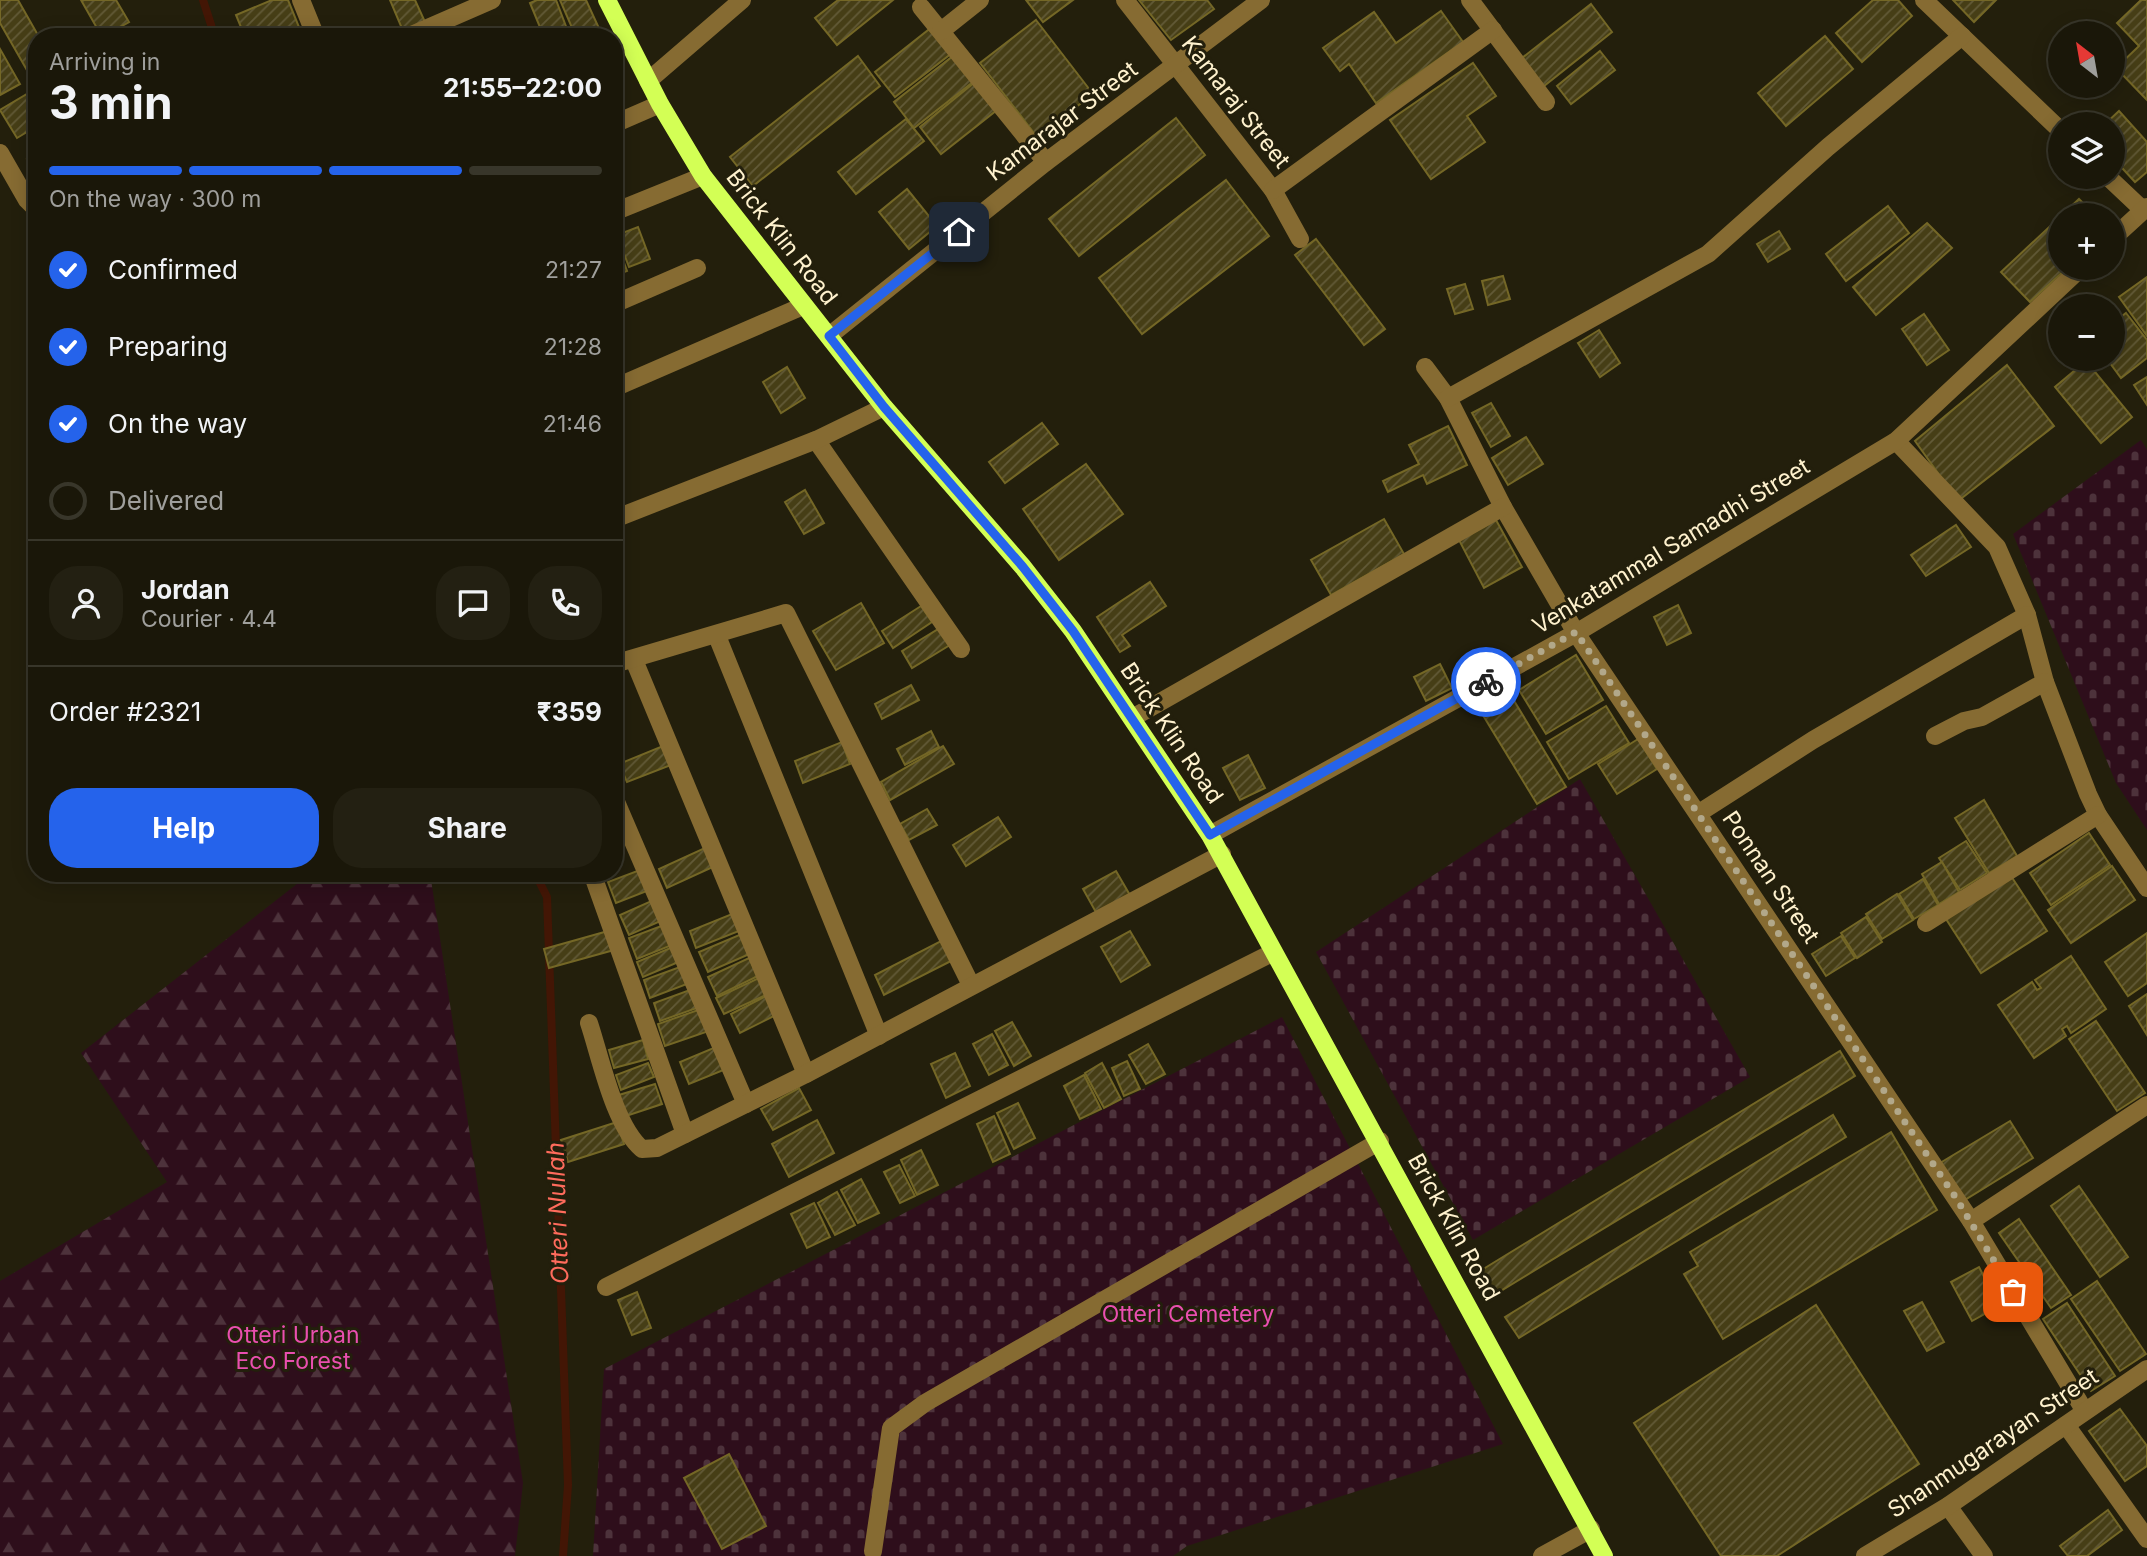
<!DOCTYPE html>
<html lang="en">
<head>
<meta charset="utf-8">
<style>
  :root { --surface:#1a1709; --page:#232012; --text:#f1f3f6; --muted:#9f9f9c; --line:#38362a; --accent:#2563eb }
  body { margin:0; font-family:Inter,sans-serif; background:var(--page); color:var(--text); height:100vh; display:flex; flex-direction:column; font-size:26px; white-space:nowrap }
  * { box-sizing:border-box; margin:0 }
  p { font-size:23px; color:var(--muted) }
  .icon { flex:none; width:38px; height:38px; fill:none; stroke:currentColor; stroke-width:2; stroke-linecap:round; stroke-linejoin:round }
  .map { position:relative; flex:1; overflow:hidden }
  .panel { position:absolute; left:28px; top:28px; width:595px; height:854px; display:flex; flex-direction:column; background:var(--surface); border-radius:28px; box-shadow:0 4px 18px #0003,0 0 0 2px var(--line) }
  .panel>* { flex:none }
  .needle { width:46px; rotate:329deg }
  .tools { position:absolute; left:2048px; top:21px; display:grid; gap:14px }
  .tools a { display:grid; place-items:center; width:77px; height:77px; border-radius:50%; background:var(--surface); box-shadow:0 4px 18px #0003,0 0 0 2px var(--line); font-size:35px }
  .pin { position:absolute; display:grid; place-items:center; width:60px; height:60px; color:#fff; margin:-30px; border-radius:14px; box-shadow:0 4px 10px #0006 }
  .courier { position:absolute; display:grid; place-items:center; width:70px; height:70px; margin:-35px; border:5px solid #2563eb; border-radius:50%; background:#fff; color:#222; box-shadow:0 2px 9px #0007 }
  .overview em { font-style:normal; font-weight:700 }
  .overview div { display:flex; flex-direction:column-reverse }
  .overview { display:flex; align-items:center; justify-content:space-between; height:119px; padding:0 21px }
  h1 { font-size:46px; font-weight:700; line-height:52px }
  .bar { display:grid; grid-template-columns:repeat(4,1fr); gap:10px 7px; align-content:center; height:84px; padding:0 21px }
  .bar i { height:9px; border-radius:5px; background:var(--line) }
  .bar .on { background:var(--accent) }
  .bar p { grid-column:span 4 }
  .line { display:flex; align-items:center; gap:18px; padding:0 21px; border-top:2px solid var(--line) }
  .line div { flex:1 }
  .round { display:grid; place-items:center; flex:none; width:74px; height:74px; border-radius:28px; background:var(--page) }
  ol { padding:0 21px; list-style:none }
  li { display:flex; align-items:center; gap:21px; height:77px }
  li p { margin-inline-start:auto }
  li .icon { padding:7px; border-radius:50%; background:var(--accent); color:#fff; stroke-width:4 }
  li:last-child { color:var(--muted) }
  li i { width:38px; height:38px; border:4px solid var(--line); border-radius:50% }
  .primary-button { display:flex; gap:14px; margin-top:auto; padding:14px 21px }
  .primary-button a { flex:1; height:80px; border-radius:28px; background:var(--accent); color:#fff; font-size:28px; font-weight:700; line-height:80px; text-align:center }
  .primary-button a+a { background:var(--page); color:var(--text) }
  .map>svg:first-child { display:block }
  .forest { fill:url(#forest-firs) }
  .cemetery { fill:url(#cemetery-stones) }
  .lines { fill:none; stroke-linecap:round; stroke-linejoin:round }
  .stream { stroke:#431605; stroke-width:8 }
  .building { fill:url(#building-hatch); stroke:#746726; stroke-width:2 }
  .minor { stroke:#866b32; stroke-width:18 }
  .major { stroke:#d3ff55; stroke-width:18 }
  .done { stroke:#b2a88a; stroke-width:7; stroke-dasharray:0 12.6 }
  .route { stroke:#2563eb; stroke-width:9 }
  .labels { text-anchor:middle; stroke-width:6; stroke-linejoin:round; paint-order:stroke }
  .street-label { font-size:23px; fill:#fff2ce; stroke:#231f0c }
  .park-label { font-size:23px; fill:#e94faf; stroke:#231f0c }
  .water-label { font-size:24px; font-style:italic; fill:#ff6b5c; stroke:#231f0c }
</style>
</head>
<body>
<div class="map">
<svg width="2147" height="1556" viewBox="0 0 2147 1556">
  <defs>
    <pattern id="forest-firs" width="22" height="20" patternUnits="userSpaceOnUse" patternTransform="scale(1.75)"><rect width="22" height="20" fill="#2e0e1b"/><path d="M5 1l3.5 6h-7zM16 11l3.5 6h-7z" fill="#4d323b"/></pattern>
    <pattern id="cemetery-stones" width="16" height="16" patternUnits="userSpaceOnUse" patternTransform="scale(1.75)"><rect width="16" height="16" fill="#2e0e1b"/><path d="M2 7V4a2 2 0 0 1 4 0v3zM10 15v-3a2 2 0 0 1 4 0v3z" fill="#4d323b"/></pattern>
    <pattern id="building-hatch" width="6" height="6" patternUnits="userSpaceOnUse" patternTransform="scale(1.75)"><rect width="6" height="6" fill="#463e16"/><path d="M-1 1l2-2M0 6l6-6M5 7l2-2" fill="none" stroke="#625a37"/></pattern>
  </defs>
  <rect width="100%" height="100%" fill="#231f0c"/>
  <path class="forest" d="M311,873H430L523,1483L515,1556H0V1281L167,1182L81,1053Z"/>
  <g class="cemetery">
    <path d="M2141,440L2147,450V830L2116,783L2013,534Z"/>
    <path d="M1580,779L1750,1077L1473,1240L1316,952Z"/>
    <path d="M1282,1017L1503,1444L1187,1546L1173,1556H593L604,1369Z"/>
  </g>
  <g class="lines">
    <g class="stream">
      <path d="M203,0L215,37"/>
      <path d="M535,873L547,897L568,1485L563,1556"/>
    </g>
  </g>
  <g class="building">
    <path d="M0,0H18L39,37H37V77L32,79L0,23Z"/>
    <path d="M81,0H116L129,22L102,37Z"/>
    <path d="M272,0H288L303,37H245L236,15Z"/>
    <path d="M390,0H415L425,22L403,31Z"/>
    <path d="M537,0H556L570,37H544L530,3Z"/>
    <path d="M560,0H586L603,37H576Z"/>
    <path d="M838,0H893L837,45L815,18Z"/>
    <path d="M1026,0H1073L1043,22Z"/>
    <path d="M1139,0H1207L1214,9L1171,40Z"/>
    <path d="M1873,0H1898L1912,16L1862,62L1836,33Z"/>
    <path d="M1953,0H1996L1974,22Z"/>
    <path d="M2141,0H2147V100L2116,68L2139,46L2117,23Z"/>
    <path d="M1591,4L1612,32L1544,86L1522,58Z"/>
    <path d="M1441,11L1463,42L1376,103L1349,64L1340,71L1323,48L1374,12L1396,43Z"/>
    <path d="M1036,20L1093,94L1037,137L980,63Z"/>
    <path d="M932,27L952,53L895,97L875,72Z"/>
    <path d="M1825,36L1853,69L1786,126L1758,93Z"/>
    <path d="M0,49L20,84L0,95Z"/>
    <path d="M1600,51L1615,70L1571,104L1557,86Z"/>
    <path d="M858,56L880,86L753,186L730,157Z"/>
    <path d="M953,56L973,82L914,128L894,102Z"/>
    <path d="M1473,63L1496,96L1467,116L1485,142L1431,179L1390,120Z"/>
    <path d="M975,82L997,110L941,154L920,127Z"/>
    <path d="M37,88V126L17,138L0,110Z"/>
    <path d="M2119,111L2147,142V172L2135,182L2112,157V124H2105Z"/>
    <path d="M1176,118L1205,155L1079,256L1049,219Z"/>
    <path d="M906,119L924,141L856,194L838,172Z"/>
    <path d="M37,153V176L27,159Z"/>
    <path d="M1226,180L1269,236L1142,334L1099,278Z"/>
    <path d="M907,189L937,226L909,249L879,212Z"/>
    <path d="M2079,199L2095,215H2062Z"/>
    <path d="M1888,206L1909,233L1846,281L1826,254Z"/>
    <path d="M2060,217V268H2067L2030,302L2001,272Z"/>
    <path d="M1927,223L1952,248L1876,315L1853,287Z"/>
    <path d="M638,227L650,259L629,267L617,235Z"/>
    <path d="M1779,231L1790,249L1768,262L1757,244Z"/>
    <path d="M615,238L627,271L614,276V238Z"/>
    <path d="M1316,239L1385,329L1364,345L1295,255Z"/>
    <path d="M1503,276L1510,299L1488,305L1482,281Z"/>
    <path d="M2147,277V336L2119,297Z"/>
    <path d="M1465,284L1473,309L1455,314L1447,289Z"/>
    <path d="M2126,313L2147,340V358L2121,378L2107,359H2112V324Z"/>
    <path d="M1924,314L1949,350L1927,365L1902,329Z"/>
    <path d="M1599,330L1620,363L1600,377L1578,343Z"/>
    <path d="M2086,361L2132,417L2101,443L2055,387Z"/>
    <path d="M2007,365L2054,426L1958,501L1915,441Z"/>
    <path d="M787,367L805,398L781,413L763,382Z"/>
    <path d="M2147,377V405L2134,385Z"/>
    <path d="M1491,403L1510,436L1491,447L1472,413Z"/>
    <path d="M1042,423L1058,444L1005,483L989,462Z"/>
    <path d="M1448,426L1467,465L1427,484L1423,475L1388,492L1383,481L1419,464L1409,445Z"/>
    <path d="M1526,437L1543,464L1508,485L1492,458Z"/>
    <path d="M1086,464L1123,514L1059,560L1023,509Z"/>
    <path d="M805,490L824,523L804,534L785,502Z"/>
    <path d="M1384,519L1404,554L1331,595L1311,560Z"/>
    <path d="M1496,520L1522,567L1484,588L1459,540Z"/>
    <path d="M1956,525L1971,547L1926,576L1911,555Z"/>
    <path d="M1150,582L1166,606L1122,635L1130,646L1120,652L1097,617Z"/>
    <path d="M861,603L884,643L836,670L813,631Z"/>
    <path d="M1678,605L1691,633L1667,645L1654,617Z"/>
    <path d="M921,606L932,622L893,648L882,631Z"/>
    <path d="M940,628L950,645L912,668L902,651Z"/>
    <path d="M1576,655L1603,700L1546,734L1519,690Z"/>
    <path d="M1440,664L1452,688L1426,701L1414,677Z"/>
    <path d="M911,685L919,700L882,719L875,704Z"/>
    <path d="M1507,689L1566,787L1537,804L1478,707Z"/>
    <path d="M1606,706L1629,743L1569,779L1547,742Z"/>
    <path d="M931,731L939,747L905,765L897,749Z"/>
    <path d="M1638,739L1657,769L1617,794L1598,764Z"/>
    <path d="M842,742L850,764L803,783L795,761Z"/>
    <path d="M663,746L671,765L627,782L619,764Z"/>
    <path d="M943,746L954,764L890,800L881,782Z"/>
    <path d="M1248,755L1265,788L1240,800L1223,768Z"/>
    <path d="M1984,800L2017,856L1989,873L1955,818Z"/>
    <path d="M927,809L937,825L909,840L900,824Z"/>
    <path d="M998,817L1011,837L966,866L953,845Z"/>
    <path d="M2089,833L2110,865L2051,905L2030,873Z"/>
    <path d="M1966,841L1987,873L1960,890L1939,858Z"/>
    <path d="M707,847L715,866L667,888L659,869Z"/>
    <path d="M1942,862L1959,892L1939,904L1922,874Z"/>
    <path d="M2112,866L2135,900L2071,943L2048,910Z"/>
    <path d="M640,870L647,891L616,903L608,882Z"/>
    <path d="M1116,871L1131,897L1098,916L1083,889Z"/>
    <path d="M2011,876L2047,931L1981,973L1946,919Z"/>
    <path d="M1923,879L1938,905L1914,919L1899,894Z"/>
    <path d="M1897,894L1913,920L1882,939L1866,914Z"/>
    <path d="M656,899L665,919L629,935L620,915Z"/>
    <path d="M737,912L744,929L696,948L690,931Z"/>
    <path d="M1866,917L1882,942L1857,958L1841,933Z"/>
    <path d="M664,925L672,945L637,959L629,938Z"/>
    <path d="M608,931L614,950L549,968L544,949Z"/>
    <path d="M1130,931L1150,965L1121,982L1101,947Z"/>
    <path d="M744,933L752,953L708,972L699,952Z"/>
    <path d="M2147,933V983L2128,996L2105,962Z"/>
    <path d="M1841,936L1855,958L1826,976L1812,954Z"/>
    <path d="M941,941L951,961L884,995L875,975Z"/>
    <path d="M675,946L681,961L643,977L637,962Z"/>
    <path d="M2071,956L2106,1009L2071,1033L2067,1026L2062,1029L2066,1036L2034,1058L1998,1005L2032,982L2037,990L2041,988L2035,980Z"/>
    <path d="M749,958L758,976L717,996L708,977Z"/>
    <path d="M680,967L687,984L650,998L644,980Z"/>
    <path d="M761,977L768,994L724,1014L716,998Z"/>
    <path d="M690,990L697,1008L660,1021L654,1003Z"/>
    <path d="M2147,994V1035L2129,1006Z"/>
    <path d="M766,996L776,1015L740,1033L731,1014Z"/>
    <path d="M701,1009L709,1031L665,1046L658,1024Z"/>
    <path d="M2096,1021L2145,1093L2117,1111L2069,1039Z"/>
    <path d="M1012,1022L1031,1056L1014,1066L995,1031Z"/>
    <path d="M992,1034L1008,1065L989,1075L973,1044Z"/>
    <path d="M643,1040L648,1059L614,1068L609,1050Z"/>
    <path d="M1148,1044L1165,1074L1146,1084L1129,1055Z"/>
    <path d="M716,1047L726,1069L689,1084L680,1062Z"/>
    <path d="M1840,1051L1855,1076L1494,1295L1480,1271Z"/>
    <path d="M955,1053L970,1086L946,1098L931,1064Z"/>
    <path d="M1127,1061L1140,1089L1124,1096L1112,1068Z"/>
    <path d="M648,1063L654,1077L621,1090L616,1075Z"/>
    <path d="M1102,1063L1121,1099L1104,1108L1085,1073Z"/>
    <path d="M1084,1075L1101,1109L1080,1119L1064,1086Z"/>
    <path d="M655,1084L662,1104L626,1116L619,1095Z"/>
    <path d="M799,1088L811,1110L773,1130L761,1109Z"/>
    <path d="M1018,1103L1035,1138L1014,1149L997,1113Z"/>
    <path d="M1833,1115L1846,1137L1519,1338L1505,1317Z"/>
    <path d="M994,1116L1010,1154L993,1162L977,1124Z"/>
    <path d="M817,1120L834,1153L789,1177L772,1144Z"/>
    <path d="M2010,1121L2033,1158L1963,1201L1940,1163Z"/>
    <path d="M617,1122L624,1144L568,1162L561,1140Z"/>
    <path d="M1891,1132L1937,1210L1723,1339L1684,1274L1698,1266L1690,1252Z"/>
    <path d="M921,1150L938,1185L917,1195L901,1160Z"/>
    <path d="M899,1165L915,1196L900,1203L884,1172Z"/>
    <path d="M861,1179L879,1213L858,1223L841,1190Z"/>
    <path d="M2079,1186L2128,1257L2100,1277L2051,1206Z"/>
    <path d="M837,1192L855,1225L835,1235L818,1203Z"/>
    <path d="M814,1203L830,1237L807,1248L791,1214Z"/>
    <path d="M2019,1219L2071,1295L2051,1308L1999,1233Z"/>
    <path d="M1979,1267L1999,1306L1972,1321L1951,1282Z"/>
    <path d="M2097,1281L2146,1354L2120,1371L2071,1299Z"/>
    <path d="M637,1292L651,1328L632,1335L618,1300Z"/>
    <path d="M1922,1302L1944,1342L1927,1351L1904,1311Z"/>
    <path d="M2067,1303L2115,1376L2091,1391L2043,1319Z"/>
    <path d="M1816,1305L1919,1464L1777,1556H1721L1634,1423Z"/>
    <path d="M2120,1409L2147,1446V1466L2125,1481L2089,1431Z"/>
    <path d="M729,1454L766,1526L722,1549L684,1478Z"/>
    <path d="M2108,1510L2122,1530L2087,1556H2068L2060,1546Z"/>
  </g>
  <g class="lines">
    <g class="minor">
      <path d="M301,0L316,37"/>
      <path d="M1125,0L1273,190L1300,239"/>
      <path d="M1470,0L1546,102"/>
      <path d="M1924,0L2060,130"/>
      <path d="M921,7L1046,162"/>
      <path d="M941,31L980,0"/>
      <path d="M407,37L492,0"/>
      <path d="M648,81L742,0"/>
      <path d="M614,124L660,104"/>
      <path d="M0,153L27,200L37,210"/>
      <path d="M2108,177L2143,210H2147"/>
      <path d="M1273,190L1493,30"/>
      <path d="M614,212L703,176"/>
      <path d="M2112,239L2147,207"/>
      <path d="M614,304L697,268"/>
      <path d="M829,336L1046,162L1261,0"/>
      <path d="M1425,367L1448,398L1503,507L1576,633L1971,1221L2084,1410"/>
      <path d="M614,388L803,306"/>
      <path d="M1448,398L1708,254L1828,147L1962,36"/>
      <path d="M816,440L961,649"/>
      <path d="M1896,441L1997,547L2027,615L2045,682L2088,794L2098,815L2147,888"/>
      <path d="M614,519L816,440L884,407"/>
      <path d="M717,636L879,1036"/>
      <path d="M634,660L806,1074"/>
      <path d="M614,664L786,613L971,985"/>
      <path d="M1134,717L1503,507"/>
      <path d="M1935,736L1964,721L1982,717L2045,682"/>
      <path d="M614,797L746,1104"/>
      <path d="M1699,813L1813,740L2027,615"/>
      <path d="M1210,835L1576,633L1896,441L2081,268"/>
      <path d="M592,873L685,1134"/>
      <path d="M1926,923L2098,815"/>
      <path d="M589,1023C601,1059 614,1125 642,1149L657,1148L806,1074L1222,854"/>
      <path d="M1971,1221L2147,1105"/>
      <path d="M606,1287L1272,953"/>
      <path d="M2066,1425L2147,1539"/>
      <path d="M1948,1506L1984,1556"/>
      <path d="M873,1551L891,1428L925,1403L1380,1141"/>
      <path d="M1542,1556L1591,1529"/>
      <path d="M1865,1556L1948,1506L2147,1369"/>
    </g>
    <path class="major" d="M607,0L660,104L703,176L884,407L1023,567L1073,631L1210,835L1604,1556"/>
  </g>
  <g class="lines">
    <path class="done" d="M1486,682L1576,632L1956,1198L2013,1292"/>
    <path class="route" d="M959,232L829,336L884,407L1023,567L1073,631L1210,835L1486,682"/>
  </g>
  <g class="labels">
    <g class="street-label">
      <text transform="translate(1236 102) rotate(52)" y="8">Kamaraj Street</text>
      <text transform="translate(1062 121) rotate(-37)" y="8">Kamarajar Street</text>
      <text transform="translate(782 237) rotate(52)" y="8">Brick Klin Road</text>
      <text transform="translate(1671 546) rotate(-31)" y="8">Venkatammal Samadhi Street</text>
      <text transform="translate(1172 733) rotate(56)" y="8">Brick Klin Road</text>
      <text transform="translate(1771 877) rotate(56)" y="8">Ponnan Street</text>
      <text transform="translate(1454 1227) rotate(61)" y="8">Brick Klin Road</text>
      <text transform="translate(1993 1443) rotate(-34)" y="8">Shanmugarayan Street</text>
    </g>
    <g class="park-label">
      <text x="1188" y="1322">Otteri Cemetery</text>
      <text x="293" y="1343">Otteri Urban<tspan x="293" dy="26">Eco Forest</tspan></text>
    </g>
    <g class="water-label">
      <text transform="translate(558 1213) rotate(-92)" y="8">Otteri Nullah</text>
    </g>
  </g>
</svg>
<div class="tools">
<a><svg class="needle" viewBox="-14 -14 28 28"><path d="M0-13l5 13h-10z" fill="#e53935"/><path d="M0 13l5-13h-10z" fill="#9f9f9c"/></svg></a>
<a><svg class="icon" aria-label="layers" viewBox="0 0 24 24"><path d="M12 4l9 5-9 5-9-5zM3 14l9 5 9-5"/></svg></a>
<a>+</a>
<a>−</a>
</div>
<div class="pin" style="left:2013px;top:1292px;background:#ea580c"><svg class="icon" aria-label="bag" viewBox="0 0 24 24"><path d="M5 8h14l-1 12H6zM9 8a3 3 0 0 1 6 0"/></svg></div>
<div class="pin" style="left:959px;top:232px;background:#1f2937"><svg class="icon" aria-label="home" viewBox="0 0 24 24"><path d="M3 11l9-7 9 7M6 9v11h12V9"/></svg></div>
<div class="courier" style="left:1486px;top:682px"><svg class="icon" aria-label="bike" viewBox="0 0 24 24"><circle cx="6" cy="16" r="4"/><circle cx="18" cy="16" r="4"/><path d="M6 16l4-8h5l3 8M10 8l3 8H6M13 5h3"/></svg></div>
<section class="panel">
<div class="overview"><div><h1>3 min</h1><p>Arriving in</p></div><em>21:55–22:00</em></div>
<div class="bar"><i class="on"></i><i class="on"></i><i class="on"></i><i></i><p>On the way · 300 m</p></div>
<ol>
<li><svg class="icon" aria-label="check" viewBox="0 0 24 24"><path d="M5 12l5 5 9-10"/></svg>Confirmed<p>21:27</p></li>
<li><svg class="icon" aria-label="check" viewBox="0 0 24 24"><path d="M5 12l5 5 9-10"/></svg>Preparing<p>21:28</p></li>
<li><svg class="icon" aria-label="check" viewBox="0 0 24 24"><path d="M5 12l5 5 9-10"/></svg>On the way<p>21:46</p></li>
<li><i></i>Delivered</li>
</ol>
<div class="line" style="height:126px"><a class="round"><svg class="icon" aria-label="person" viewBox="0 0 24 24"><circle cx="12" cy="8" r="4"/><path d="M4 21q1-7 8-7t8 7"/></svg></a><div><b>Jordan</b><p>Courier · 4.4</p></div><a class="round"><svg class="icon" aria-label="chat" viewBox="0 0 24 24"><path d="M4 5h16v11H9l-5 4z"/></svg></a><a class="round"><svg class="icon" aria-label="phone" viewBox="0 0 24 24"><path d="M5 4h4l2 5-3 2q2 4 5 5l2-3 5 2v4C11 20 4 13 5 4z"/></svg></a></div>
<div class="line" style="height:91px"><div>Order #2321</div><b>₹359</b></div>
<div class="primary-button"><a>Help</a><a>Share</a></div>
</section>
</div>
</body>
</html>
